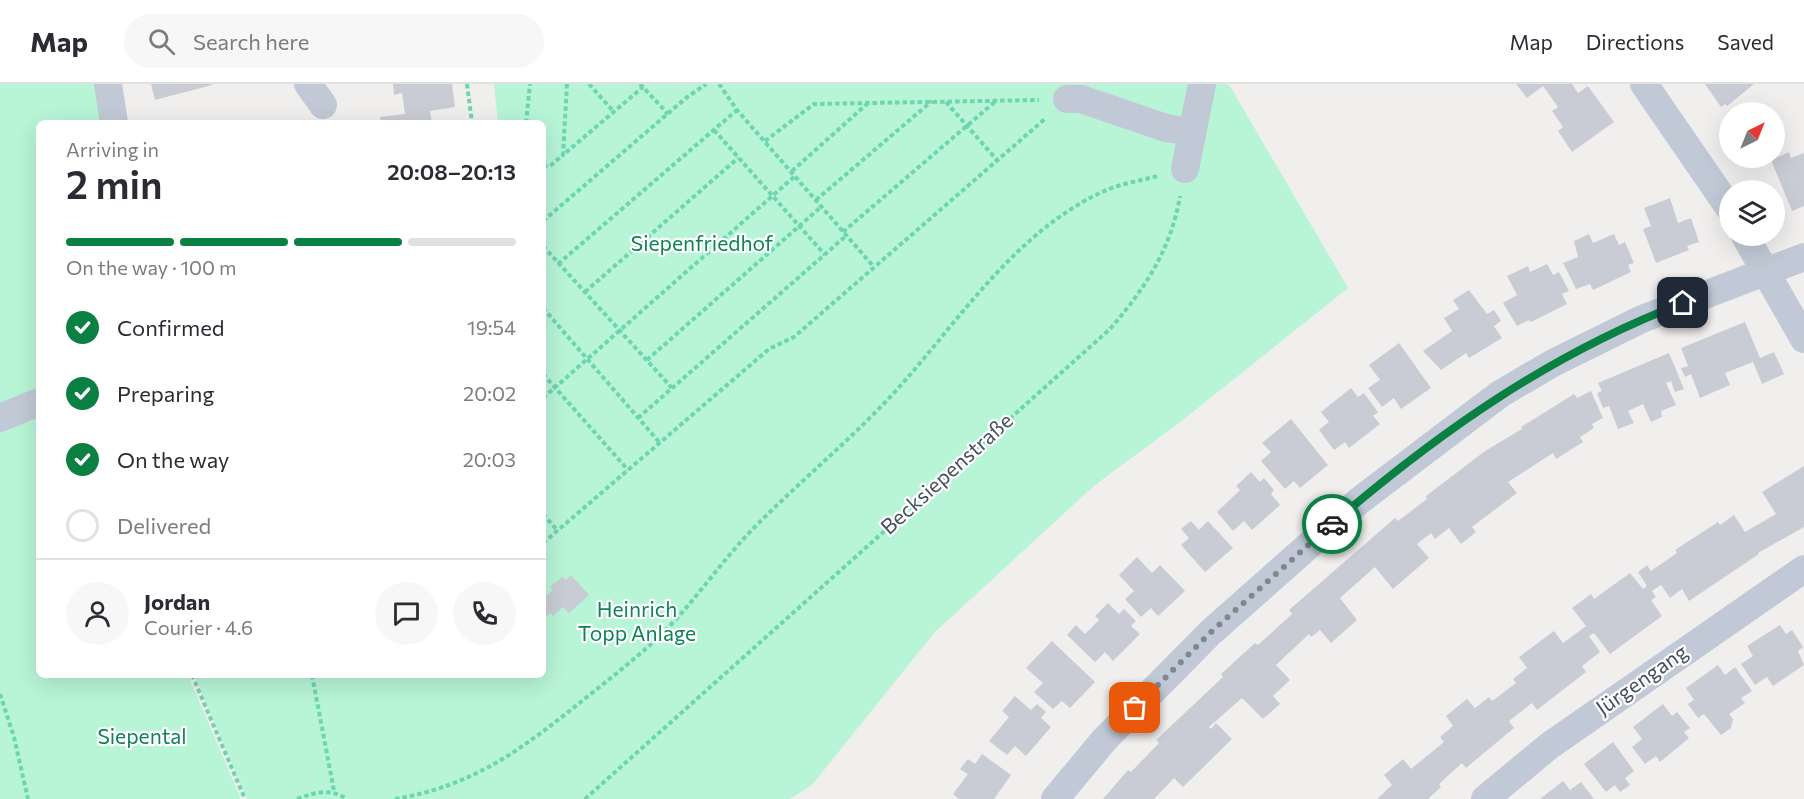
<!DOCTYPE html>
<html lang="en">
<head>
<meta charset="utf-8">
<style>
  :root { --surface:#fff; --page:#f7f7f7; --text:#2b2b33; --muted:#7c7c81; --line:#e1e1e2; --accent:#0b8043 }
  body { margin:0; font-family:Commissioner,sans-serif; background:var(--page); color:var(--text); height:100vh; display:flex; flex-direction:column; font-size:22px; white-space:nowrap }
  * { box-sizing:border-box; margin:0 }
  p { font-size:20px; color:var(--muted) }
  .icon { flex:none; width:33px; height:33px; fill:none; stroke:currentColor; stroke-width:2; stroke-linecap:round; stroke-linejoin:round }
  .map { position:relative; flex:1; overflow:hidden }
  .side { position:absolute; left:36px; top:36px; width:510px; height:558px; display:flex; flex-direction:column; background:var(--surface); border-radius:9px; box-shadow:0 6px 24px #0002 }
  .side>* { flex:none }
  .needle { width:39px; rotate:43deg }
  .controls { position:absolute; left:1719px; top:18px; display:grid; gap:12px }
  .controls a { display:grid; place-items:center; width:66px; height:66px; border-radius:50%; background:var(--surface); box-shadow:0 6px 24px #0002; font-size:30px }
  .pin { position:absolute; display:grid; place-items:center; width:51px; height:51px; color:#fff; margin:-26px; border-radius:12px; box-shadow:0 3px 9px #0006 }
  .courier { position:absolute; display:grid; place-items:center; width:60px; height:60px; margin:-30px; border:4px solid #0b8043; border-radius:50%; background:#fff; color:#222; box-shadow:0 2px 8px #0007 }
  .head em { font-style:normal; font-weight:600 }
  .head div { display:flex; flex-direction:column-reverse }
  .head { display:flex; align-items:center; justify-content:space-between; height:102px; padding:0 30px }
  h1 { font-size:39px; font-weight:600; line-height:45px }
  .bar { display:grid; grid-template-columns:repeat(4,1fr); gap:9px 6px; align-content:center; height:72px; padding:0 30px }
  .bar i { height:8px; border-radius:4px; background:var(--line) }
  .bar .on { background:var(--accent) }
  .bar p { grid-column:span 4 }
  .line { display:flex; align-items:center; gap:15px; padding:0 30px; border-top:2px solid var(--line) }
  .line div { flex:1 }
  .round { display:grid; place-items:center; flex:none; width:63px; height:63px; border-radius:32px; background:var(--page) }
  ol { padding:0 30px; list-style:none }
  li { display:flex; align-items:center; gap:18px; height:66px }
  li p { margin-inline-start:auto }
  li .icon { padding:6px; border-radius:50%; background:var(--accent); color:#fff; stroke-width:4 }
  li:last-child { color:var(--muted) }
  li i { width:33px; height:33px; border:3px solid var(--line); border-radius:50% }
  header { display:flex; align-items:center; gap:36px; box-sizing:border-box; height:84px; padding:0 30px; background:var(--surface); border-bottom:2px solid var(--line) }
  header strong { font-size:28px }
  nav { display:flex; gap:33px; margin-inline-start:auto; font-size:21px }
  .search { width:420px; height:54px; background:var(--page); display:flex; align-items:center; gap:15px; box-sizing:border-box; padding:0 21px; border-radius:33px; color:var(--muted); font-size:22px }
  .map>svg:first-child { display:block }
  .green { fill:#b8f4d6 }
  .building { fill:#caccd5 }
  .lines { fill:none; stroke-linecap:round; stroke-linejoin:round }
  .path { stroke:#6cd6ae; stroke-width:4; stroke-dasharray:4.5 3; stroke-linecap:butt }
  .minor { stroke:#c0c9d5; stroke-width:28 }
  .done { stroke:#818790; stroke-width:6; stroke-dasharray:0 10.8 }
  .route { stroke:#0b8043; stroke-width:8 }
  .labels { text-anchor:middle; stroke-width:4.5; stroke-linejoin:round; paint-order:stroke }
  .park-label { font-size:21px; fill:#0d8255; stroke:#fff }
  .street-label { font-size:21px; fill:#454f5e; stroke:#fff }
</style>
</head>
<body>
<header>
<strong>Map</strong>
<div class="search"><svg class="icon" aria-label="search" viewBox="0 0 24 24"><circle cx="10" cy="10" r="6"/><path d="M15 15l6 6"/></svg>Search here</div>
<nav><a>Map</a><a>Directions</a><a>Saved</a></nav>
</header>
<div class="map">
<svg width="1804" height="715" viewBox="0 0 1804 715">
  <rect width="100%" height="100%" fill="#f1efee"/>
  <g class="green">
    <path d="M0,0H107L113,39H39V591H188L241,715H0Z"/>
    <path d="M494,0H1225L1230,2L1348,204L1179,339L1095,401L934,549L812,701L790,715H247L194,591H543V39H498Z"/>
  </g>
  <g class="building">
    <path d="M151,0H212V1L155,16Z"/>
    <path d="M393,0H452L455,23L430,27L432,39H381L380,33L405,30L402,9L394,11Z"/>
    <path d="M1516,0H1572L1578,9L1588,2L1614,38L1572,68L1558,47L1563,43L1552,27L1558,23L1543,2L1527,14Z"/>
    <path d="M1705,0H1754L1727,22L1725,20L1721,23Z"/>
    <path d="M1789,68L1791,74L1804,69V122L1792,127L1771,76Z"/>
    <path d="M1670,114L1678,139L1691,134L1699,158L1687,162L1689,166L1656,179L1643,145L1651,142L1644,124Z"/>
    <path d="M1589,150L1593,159L1614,150L1619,161L1625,158L1634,179L1628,181L1631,188L1593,206L1590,200L1576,205L1563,179L1578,173L1574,157Z"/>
    <path d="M1547,180L1553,191L1559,188L1569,207L1562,210L1567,220L1531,238L1529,236L1517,242L1503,219L1517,211L1507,192L1528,182L1530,188Z"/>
    <path d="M1469,206L1487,230L1494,226L1501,237L1494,242L1502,254L1469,274L1466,269L1441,286L1423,267L1452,247L1444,234L1459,225L1453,216Z"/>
    <path d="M1745,238L1760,274L1774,268L1784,290L1762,300L1753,278L1725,289L1730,301L1700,314L1691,290L1685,293L1681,284L1688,282L1681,264Z"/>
    <path d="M1399,259L1431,304L1401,325L1394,314L1382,323L1368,304L1380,296L1369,281Z"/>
    <path d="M1669,269L1684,305L1675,308L1671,297L1666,299L1676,321L1661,327L1662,333L1651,338L1643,320L1628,327L1634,339L1618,345L1609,322L1603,324L1597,309L1602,307L1598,299Z"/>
    <path d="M1351,304L1358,313L1364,309L1378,328L1373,332L1380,340L1349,364L1345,358L1334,366L1319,346L1329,338L1321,328Z"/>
    <path d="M1591,307L1603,334L1592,340L1594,344L1580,353L1583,358L1556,375L1553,369L1508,398L1517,409L1472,443L1476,448L1461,460L1449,444L1435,455L1431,449L1417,460L1429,474L1393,505L1375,483L1340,514L1357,536L1331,559L1320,546L1311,553L1309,550L1276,581L1290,596L1273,612L1280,620L1263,635L1242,614L1209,643L1211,645L1216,639L1232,655L1183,703L1174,694L1154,715H1103L1128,686L1131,688L1159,659L1156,656L1223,593L1221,590L1255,559L1258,561L1292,530L1289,526L1395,434L1398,437L1427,415L1426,412L1485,367L1522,345L1521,343L1574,310L1577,314Z"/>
    <path d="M1291,335L1328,381L1300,404L1294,397L1285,405L1261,377L1271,368L1262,359Z"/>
    <path d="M1804,382V443L1758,469L1759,470L1689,517L1682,505L1670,514L1661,501L1652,507L1656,513L1651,516L1662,532L1610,570L1594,549L1589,552L1600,568L1582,582L1586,588L1537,626L1532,619L1509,637L1514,644L1466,684L1462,679L1439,700L1441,703L1428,715H1377L1392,701L1384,691L1403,675L1411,685L1444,658L1440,653L1453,642L1446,632L1457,623L1467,615L1475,624L1489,613L1492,617L1516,599L1513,595L1527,584L1519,573L1554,547L1563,559L1586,542L1572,524L1591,510L1594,515L1630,489L1643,505L1647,502L1638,488L1647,481L1651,487L1677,469L1675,466L1718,438L1720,441L1734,431L1745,448L1776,430L1762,408Z"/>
    <path d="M1251,388L1260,398L1264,394L1274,406L1271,410L1280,421L1252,446L1244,437L1233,447L1217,428L1240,406L1236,402Z"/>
    <path d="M1191,437L1199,446L1208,437L1233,464L1205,488L1181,461L1189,454L1181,445Z"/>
    <path d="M1137,473L1152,489L1160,481L1185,507L1158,532L1151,524L1141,533L1125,515L1134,507L1119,491Z"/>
    <path d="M571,491L589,511L569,529L563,523L553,532L550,529L544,534L543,515L553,506L550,503L562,493L566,496Z"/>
    <path d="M1108,519L1119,530L1124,525L1136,537L1131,542L1140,550L1113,577L1105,568L1095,578L1067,551L1076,541L1085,550L1099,536L1095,532Z"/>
    <path d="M1780,541L1786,550L1792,546L1803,563L1798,567L1804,581L1773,602L1767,593L1755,601L1741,580L1753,572L1747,562Z"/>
    <path d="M1052,557L1095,598L1070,624L1062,617L1053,625L1034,608L1043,599L1026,584Z"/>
    <path d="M1718,581L1725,591L1735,583L1752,607L1741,614L1745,619L1729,630L1733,635L1731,644L1721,651L1704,630L1698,634L1688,620L1694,616L1686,604Z"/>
    <path d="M1015,612L1031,626L1037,620L1046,628L1041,634L1051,643L1026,672L1015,662L1007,671L989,657L1009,633L1002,627Z"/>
    <path d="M1663,620L1672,632L1677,628L1690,644L1684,648L1689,654L1660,678L1656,672L1645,680L1632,663L1642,655L1633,643Z"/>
    <path d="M1613,658L1634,687L1625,694L1630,701L1620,708L1615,701L1606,708L1584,680Z"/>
    <path d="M982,670L1011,691L994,715H959L953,710L968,690L960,685L968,675L975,680Z"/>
    <path d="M1563,697L1570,706L1581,698L1594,715H1540Z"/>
  </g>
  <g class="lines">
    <g class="path">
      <path d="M467,0L472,39"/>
      <path d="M567,0L563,71L643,3"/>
      <path d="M589,0L614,28"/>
      <path d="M640,0L668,30"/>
      <path d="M719,0L737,26L874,183"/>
      <path d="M946,18L997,76"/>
      <path d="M526,39L530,0"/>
      <path d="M714,46L825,171"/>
      <path d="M765,57L814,20L1039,16"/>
      <path d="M543,82H550L563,71"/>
      <path d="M792,87L867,20"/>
      <path d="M816,116L932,17"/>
      <path d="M543,137L686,14L706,0"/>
      <path d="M843,148L997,16"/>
      <path d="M543,162L672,304"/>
      <path d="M558,180L737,26"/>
      <path d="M585,208L738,74"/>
      <path d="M543,224L660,359"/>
      <path d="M647,276L822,122"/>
      <path d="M543,290L628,386"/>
      <path d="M543,314L795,92"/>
      <path d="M638,334L847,151"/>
      <path d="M543,430L557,446"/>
      <path d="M543,459L769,265L794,253L1046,34"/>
      <path d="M192,591L245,715"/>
      <path d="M312,591L334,707"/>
      <path d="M0,610L14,653L28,715"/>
      <path d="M297,715C316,708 330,704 347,715"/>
      <path d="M395,715C479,701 528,660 592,609C622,585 653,561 679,532C702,506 723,477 747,451C797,399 854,354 902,300C962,232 1016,149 1100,109C1118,100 1139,97 1158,92"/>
      <path d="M585,715L1109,246C1144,206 1171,166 1180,112"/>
    </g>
    <g class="minor">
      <path d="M108,0L114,39"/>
      <path d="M308,0L323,21"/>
      <path d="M1644,0L1730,125"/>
      <path d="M1067,15H1081L1166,44L1192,48"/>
      <path d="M1185,85L1202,0"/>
      <path d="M1745,152L1804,255"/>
      <path d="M0,334L39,318"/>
      <path d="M1055,715L1105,655L1211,548L1359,417L1500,310L1553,279L1642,235L1804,173"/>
      <path d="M1485,715L1549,662L1804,485"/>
    </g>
  </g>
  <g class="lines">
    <path class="done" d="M1135,624L1211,548L1332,440"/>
    <path class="route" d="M1332,440C1439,348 1550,270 1683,219"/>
  </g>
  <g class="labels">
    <g class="park-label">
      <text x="702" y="167">Siepenfriedhof</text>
      <text x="637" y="533">Heinrich<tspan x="637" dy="24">Topp Anlage</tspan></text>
      <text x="142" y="660">Siepental</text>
    </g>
    <g class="street-label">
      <text transform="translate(947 390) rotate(-42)" y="7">Becksiepenstraße</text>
      <text transform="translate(1642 596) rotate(-35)" y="7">Jürgengang</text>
    </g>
  </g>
</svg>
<div class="controls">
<a><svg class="needle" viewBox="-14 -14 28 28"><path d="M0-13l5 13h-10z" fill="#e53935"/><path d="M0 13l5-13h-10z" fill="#7c7c81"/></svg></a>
<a><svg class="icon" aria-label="layers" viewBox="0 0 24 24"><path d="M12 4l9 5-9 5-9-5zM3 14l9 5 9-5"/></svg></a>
</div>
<div class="pin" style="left:1135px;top:624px;background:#ea580c"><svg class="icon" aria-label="bag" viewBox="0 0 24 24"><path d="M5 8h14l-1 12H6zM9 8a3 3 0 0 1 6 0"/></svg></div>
<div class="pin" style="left:1683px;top:219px;background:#1f2937"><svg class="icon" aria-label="home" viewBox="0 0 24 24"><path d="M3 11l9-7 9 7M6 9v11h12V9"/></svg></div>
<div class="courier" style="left:1332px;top:440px"><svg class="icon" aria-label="car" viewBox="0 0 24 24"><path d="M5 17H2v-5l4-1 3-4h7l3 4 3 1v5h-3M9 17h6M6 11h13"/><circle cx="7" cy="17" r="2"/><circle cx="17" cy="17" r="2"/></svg></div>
<section class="side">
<div class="head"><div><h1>2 min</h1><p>Arriving in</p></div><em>20:08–20:13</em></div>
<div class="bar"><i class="on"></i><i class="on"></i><i class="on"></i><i></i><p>On the way · 100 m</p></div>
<ol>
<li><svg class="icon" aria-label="check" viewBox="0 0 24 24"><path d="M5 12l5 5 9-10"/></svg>Confirmed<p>19:54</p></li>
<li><svg class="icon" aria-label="check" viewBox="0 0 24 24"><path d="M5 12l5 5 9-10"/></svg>Preparing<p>20:02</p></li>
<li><svg class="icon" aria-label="check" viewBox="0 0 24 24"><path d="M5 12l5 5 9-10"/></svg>On the way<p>20:03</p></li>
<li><i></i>Delivered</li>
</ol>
<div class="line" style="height:108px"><a class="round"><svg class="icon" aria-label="person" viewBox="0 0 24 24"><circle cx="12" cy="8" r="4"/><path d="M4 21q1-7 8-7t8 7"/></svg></a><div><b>Jordan</b><p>Courier · 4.6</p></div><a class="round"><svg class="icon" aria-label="chat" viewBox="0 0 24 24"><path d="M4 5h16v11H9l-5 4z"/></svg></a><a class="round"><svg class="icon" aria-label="phone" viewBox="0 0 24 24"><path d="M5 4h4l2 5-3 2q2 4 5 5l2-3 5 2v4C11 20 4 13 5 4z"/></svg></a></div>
</section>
</div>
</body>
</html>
